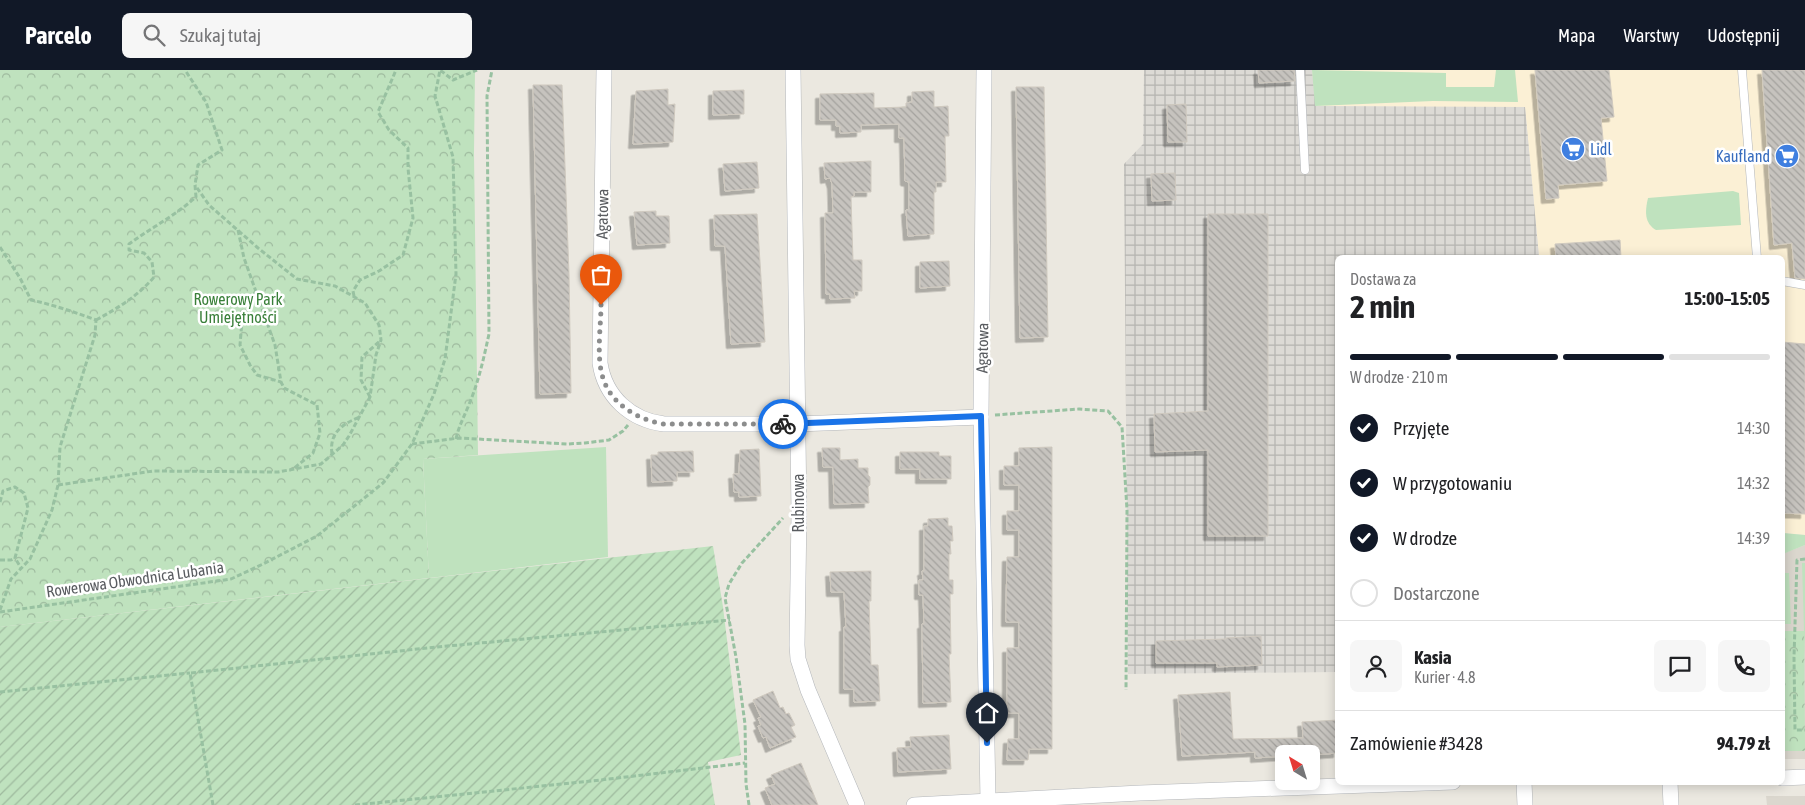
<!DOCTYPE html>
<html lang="pl">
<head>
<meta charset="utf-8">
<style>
  :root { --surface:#fff; --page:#f6f6f6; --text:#202124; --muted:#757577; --line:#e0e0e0; --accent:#111827 }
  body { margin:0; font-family:"Asap Condensed",sans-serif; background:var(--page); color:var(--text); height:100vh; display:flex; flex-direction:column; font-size:19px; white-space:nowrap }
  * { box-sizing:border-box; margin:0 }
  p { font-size:16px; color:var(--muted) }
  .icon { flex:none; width:28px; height:28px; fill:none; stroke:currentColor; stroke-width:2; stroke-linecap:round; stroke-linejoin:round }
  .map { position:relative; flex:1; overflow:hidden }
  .sheet { position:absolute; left:1335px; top:185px; width:450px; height:530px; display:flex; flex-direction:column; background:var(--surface); border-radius:8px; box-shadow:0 2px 12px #0003 }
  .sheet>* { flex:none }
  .needle { width:32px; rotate:322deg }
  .fabs { position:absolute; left:1275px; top:675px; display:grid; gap:10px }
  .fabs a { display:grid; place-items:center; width:45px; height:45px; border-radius:8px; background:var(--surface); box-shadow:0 2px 12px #0003; font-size:25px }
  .pin { position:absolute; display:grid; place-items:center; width:42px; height:42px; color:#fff; margin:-51px -21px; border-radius:50% 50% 50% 0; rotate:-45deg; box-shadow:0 0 5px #0007 }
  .pin .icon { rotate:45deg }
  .courier { position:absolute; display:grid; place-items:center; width:50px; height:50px; margin:-25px; border:4px solid #1a73e8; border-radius:50%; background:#fff; color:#222; box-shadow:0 1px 6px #0007 }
  .overview em { font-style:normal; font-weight:700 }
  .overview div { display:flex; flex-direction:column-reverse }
  .overview { display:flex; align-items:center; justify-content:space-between; height:85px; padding:0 15px }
  h1 { font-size:32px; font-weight:700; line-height:38px }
  .bar { display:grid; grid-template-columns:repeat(4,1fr); gap:8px 5px; align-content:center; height:60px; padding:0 15px }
  .bar i { height:6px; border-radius:4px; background:var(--line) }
  .bar .current { background:var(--accent) }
  .bar p { grid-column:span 4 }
  .line { display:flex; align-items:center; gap:12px; padding:0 15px; border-top:1px solid var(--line) }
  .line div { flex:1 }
  .round { display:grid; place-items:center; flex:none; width:52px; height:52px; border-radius:8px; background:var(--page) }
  ol { padding:0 15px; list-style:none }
  li { display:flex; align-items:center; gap:15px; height:55px }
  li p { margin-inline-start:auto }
  li .icon { padding:5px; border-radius:50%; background:var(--accent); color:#fff; stroke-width:4 }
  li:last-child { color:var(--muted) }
  li i { width:28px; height:28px; border:2px solid var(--line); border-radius:50% }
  header { display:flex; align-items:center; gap:30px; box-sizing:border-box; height:70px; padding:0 25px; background:var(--accent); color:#fff }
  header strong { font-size:24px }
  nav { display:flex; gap:28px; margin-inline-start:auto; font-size:18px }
  .search { width:350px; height:45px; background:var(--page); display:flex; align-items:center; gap:12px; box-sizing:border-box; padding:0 18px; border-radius:8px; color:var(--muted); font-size:19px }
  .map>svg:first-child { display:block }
  .commercial { fill:#fbf0d5 }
  .industrial { fill:url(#industrial-grid) }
  .education { fill:#dbd7ce }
  .grass { fill:#bfe2be }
  .park { fill:url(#park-crowns) }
  .garden { fill:url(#garden-furrows) }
  .building { fill:url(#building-back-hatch); stroke:#cfc9bf; filter:url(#shadow) }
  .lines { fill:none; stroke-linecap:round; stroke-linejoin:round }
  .lane-casing { stroke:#b3b6ba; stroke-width:9 }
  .street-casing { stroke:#b3b6ba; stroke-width:16 }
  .path { stroke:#98c1a1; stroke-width:3; stroke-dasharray:5 2.5; stroke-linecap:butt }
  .lane { stroke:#fff; stroke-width:8 }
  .street { stroke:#fff; stroke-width:15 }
  .done { stroke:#8c8d8d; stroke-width:5; stroke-dasharray:0 9 }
  .route { stroke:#1a73e8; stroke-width:6 }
  .labels { text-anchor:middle; stroke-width:5; stroke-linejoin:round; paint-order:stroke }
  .shop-label { font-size:16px; fill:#366cbe; stroke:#fff; text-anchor:start }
  .street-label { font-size:16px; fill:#595c60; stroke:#fff }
  .park-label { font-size:16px; fill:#397f39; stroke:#fff }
</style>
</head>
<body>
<header>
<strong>Parcelo</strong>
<div class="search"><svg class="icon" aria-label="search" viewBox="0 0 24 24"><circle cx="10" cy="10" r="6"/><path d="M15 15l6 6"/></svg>Szukaj tutaj</div>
<nav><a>Mapa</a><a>Warstwy</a><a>Udostępnij</a></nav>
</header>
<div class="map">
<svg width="1805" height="735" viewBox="0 0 1805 735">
  <defs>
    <pattern id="industrial-grid" width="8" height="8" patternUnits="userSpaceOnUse" patternTransform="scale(1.25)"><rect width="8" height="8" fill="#dcdad5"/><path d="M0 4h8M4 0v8" fill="none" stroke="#b5b4b0"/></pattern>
    <pattern id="park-crowns" width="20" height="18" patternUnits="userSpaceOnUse" patternTransform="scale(1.25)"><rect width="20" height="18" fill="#bfe2be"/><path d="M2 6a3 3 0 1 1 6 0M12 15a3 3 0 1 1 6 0" fill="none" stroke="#9eba9e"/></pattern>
    <pattern id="garden-furrows" width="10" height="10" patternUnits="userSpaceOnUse" patternTransform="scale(1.25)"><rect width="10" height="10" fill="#bfe2be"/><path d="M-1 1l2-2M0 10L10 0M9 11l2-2" fill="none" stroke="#9eba9e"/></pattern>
    <pattern id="building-back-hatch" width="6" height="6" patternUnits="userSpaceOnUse" patternTransform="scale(1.25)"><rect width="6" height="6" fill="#c6c3be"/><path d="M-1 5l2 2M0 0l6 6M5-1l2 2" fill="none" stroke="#a4a29e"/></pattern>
    <filter id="shadow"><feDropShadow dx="-4.5" dy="4.5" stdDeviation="0" flood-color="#0004"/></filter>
  </defs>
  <rect width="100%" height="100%" fill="#ebe8e0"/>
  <path class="commercial" d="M1312,0H1805V465L1783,463L1782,188L1539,187L1525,38L1315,36Z"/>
  <path class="industrial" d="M1144,0H1312L1316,36L1525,37L1539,187L1338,188L1337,602L1128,604L1124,94L1143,74Z"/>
  <g class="education">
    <path d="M1805,475V689H1783L1782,484Z"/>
    <path d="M1766,726H1805V735H1767Z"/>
  </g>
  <g class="grass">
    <path d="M1312,0L1446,3V17H1494L1496,0H1515L1518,32L1433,31L1315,36Z"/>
    <path d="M1733,121L1739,123L1741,155L1656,160C1644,153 1645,141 1648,128Z"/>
    <path d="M606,377L608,487L429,508L423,389Z"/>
    <path d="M1783,463L1805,465V475L1783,484Z"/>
    <path d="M1802,493H1805V595Z"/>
    <path d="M1783,503H1789L1791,554H1783Z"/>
  </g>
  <g class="park">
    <path d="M0,0H475L474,83L478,385L423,389L429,508L0,557Z"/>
    <path d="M1783,561H1804L1805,681H1783Z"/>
  </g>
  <path class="garden" d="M713,476L723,537L741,685L708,692L715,735H0V557Z"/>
  <g class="building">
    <path d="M1258,0H1294L1295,11L1259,13Z"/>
    <path d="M1535,0H1609L1614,47L1601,48L1607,111L1558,115L1559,128L1546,129Z"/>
    <path d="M1762,0H1805V209L1795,208L1792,173L1774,175Z"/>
    <path d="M533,15H562L569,204L571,323L540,324Z"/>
    <path d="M1016,17H1044L1048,267L1020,268Z"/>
    <path d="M668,19V35L675,34L673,72L633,74L636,21Z"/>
    <path d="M744,20V44L713,45V21Z"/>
    <path d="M934,21V37L948,36L949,66H945L946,112H936V122H934V164L908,166L906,140L909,139V112L905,111L904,68H899V54L861,55V62L840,63V56H836V50H820V24L874,23V38L906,37V33L912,32V22Z"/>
    <path d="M1186,34L1187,72H1168L1167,35Z"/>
    <path d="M871,91V122H854V126L851,127L853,190H862V221H854L855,228L830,229V224H826L825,143H833L832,114L830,108L825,109L824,93Z"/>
    <path d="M757,92L759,118L725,121L723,94Z"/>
    <path d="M1175,103L1176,130L1152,131L1151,104Z"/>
    <path d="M656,141V146H669L670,173L637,175L634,142Z"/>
    <path d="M757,144L765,272L731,274L725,176H715L714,145Z"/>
    <path d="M1208,144H1268V466H1208V380L1155,382L1154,344L1208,341Z"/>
    <path d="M1620,170L1621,188H1556L1555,174Z"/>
    <path d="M949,191L950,216L920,218V192Z"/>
    <path d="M1782,272L1805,274V444L1782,443Z"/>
    <path d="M1052,377V679H1029L1028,690H1007L1008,669H1019V643H1007V578H1019V552H1006V540L1007,487H1019V460H1007V441H1019V415H1004V396H1019V378Z"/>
    <path d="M822,378H840V390L858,389V398H868V405L870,407V415L868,417L869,433L834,434L833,397H823Z"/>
    <path d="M759,379L761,426L739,427V422H734L733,404H739L740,380Z"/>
    <path d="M693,381L694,402H677V411L652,412L651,385H658V382Z"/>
    <path d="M900,382H939V386H951V409H920V399H900Z"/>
    <path d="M948,448V456H952L953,471H950L951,484H949V510H953V524H950L951,584H949L951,632L923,633L922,554H924L923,525H919V510H923L922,501H924V456H928V449Z"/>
    <path d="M871,501V531H869L871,595H878L880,631L854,632V619H844V557H846L844,522H831L830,502Z"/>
    <path d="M1261,566L1262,595L1217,597V593H1156V571L1226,569V568Z"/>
    <path d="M773,621L780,638L783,637L786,644L789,643L795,655L791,657L796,667L770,678L766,667L763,668L758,656L761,655L758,648L761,647L753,630Z"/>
    <path d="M1230,622L1233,669L1303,668L1302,652L1338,650V683L1311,685L1284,684V686L1255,688V682L1182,686L1178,625Z"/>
    <path d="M949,665L951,699L898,702L897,678L911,677L910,667Z"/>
    <path d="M801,693L818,735H772L765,718L775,714L771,705Z"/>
  </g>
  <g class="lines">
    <g class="lane-casing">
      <g id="lane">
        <path d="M1300,0L1305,100"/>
        <path d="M1742,0L1757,188"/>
        <path d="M1782,211L1805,215"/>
      </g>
    </g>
    <g class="street-casing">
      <g id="street">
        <path d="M604,0L600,293C605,327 631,350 664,354H797L981,347"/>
        <path d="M793,0L799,443L797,575L798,589L808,620L857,735"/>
        <path d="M984,0L981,347L988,730"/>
        <path d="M1782,708L1805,707"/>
        <path d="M1524,712L1525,735"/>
        <path d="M1670,712L1671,735"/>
        <path d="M914,735L1140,723L1453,712"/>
      </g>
    </g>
    <g class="path">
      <path d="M238,160L244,188L275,275L281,312L284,318L317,335L320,363L313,383L293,399"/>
      <path d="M0,177L20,208L31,230C54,235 74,242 96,250L95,265L60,377L58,415L52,440L30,489L11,509L0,540"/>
      <path d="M255,222L250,238L242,251L240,275L250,295L257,305L281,312"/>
      <path d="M354,226L353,221L360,210L379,201L403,185L413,148L408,98V78L389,60L378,42L396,0"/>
      <path d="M96,250C118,238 138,226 154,207L152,192L144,183L129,180V174C151,158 176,145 196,127L195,115L198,95L222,80L206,32L185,0"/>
      <path d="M370,327L361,310L362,287L380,271"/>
      <path d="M995,345L1079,339L1108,341L1122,357L1127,440L1126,620"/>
      <path d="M456,369C459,355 465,345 470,332C479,310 484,287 489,264L487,26L492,0"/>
      <path d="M412,374L459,368L567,374L585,373L609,370L623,361L628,355"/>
      <path d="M332,384C329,363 342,354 360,347"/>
      <path d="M58,415L153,401L278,402L321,394L343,375L349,366L370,327L376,285L381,270L379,255L365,233L335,216L297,209L258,178L209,135L195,115"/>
      <path d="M0,432L3,421L15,417L24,423L28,438L15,488L21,498"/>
      <path d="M1805,489L1797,490L1794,587L1795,660H1805"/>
      <path d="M0,490H11L15,488"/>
      <path d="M0,542L231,509L263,494L317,466L383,413L412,374L434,324L445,289L456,204L453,87L435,26L440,0L453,10L477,0"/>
      <path d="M0,622L190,603"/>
      <path d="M213,735L190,603L437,577L730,550"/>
      <path d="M355,735L592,711L745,693"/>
      <path d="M749,735L746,714L745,654L736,587L725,528L729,514L742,493L783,448"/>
    </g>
    <use href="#lane" class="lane"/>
    <use href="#street" class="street"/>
  </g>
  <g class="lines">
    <path class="done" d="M601,235C601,256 596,287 603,308C611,334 638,350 664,354H783"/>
    <path class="route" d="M783,354L981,346L987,673"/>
  </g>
  <defs>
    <g id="supermarket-disc" transform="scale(1.25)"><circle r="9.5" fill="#3f7fe0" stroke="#fff"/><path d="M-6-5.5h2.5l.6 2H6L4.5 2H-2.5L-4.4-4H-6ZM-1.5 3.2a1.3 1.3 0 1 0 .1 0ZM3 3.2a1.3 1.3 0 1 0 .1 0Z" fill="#fff"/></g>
  </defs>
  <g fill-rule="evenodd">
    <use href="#supermarket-disc" x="1573" y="79"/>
    <use href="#supermarket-disc" x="1787" y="86"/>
  </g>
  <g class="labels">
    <g class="shop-label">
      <text x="1590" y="85">Lidl</text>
      <text x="1770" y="92" text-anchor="end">Kaufland</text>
    </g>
    <g class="street-label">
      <text transform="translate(602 144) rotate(-89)" y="6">Agatowa</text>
      <text transform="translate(982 278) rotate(-89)" y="6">Agatowa</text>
      <text transform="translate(798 433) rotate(-90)" y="6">Rubinowa</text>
      <text transform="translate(135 509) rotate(-8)" y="6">Rowerowa Obwodnica Lubania</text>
    </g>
    <g class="park-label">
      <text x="238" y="235">Rowerowy Park<tspan x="238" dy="18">Umiejętności</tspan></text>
    </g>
  </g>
</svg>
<div class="fabs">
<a><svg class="needle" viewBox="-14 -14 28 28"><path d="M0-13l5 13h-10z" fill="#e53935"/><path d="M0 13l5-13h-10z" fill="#757577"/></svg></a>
</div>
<div class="pin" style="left:601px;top:235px;background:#ea580c"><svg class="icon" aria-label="bag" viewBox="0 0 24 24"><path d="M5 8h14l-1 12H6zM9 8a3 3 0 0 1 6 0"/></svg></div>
<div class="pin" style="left:987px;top:673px;background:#1f2937"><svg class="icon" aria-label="home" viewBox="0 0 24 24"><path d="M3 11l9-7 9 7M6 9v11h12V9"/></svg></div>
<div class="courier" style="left:783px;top:354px"><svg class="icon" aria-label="bike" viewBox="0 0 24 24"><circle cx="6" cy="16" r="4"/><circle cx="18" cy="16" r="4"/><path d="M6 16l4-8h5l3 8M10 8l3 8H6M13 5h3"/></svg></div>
<section class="sheet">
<div class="overview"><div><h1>2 min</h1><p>Dostawa za</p></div><em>15:00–15:05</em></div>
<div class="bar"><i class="current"></i><i class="current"></i><i class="current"></i><i></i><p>W drodze · 210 m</p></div>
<ol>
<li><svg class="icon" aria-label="check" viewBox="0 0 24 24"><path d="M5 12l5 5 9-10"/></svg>Przyjęte<p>14:30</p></li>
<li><svg class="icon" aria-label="check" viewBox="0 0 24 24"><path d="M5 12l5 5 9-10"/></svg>W przygotowaniu<p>14:32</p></li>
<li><svg class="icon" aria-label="check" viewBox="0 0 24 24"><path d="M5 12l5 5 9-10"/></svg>W drodze<p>14:39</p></li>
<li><i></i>Dostarczone</li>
</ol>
<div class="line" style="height:90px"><a class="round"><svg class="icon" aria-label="person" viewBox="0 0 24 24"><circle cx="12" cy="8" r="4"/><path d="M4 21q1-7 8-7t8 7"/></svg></a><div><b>Kasia</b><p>Kurier · 4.8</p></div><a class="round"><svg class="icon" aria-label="chat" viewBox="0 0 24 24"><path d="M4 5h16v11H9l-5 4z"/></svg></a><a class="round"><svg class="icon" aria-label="phone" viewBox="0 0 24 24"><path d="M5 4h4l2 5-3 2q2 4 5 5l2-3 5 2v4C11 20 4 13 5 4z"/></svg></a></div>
<div class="line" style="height:65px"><div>Zamówienie #3428</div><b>94.79 zł</b></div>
</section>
</div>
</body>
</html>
